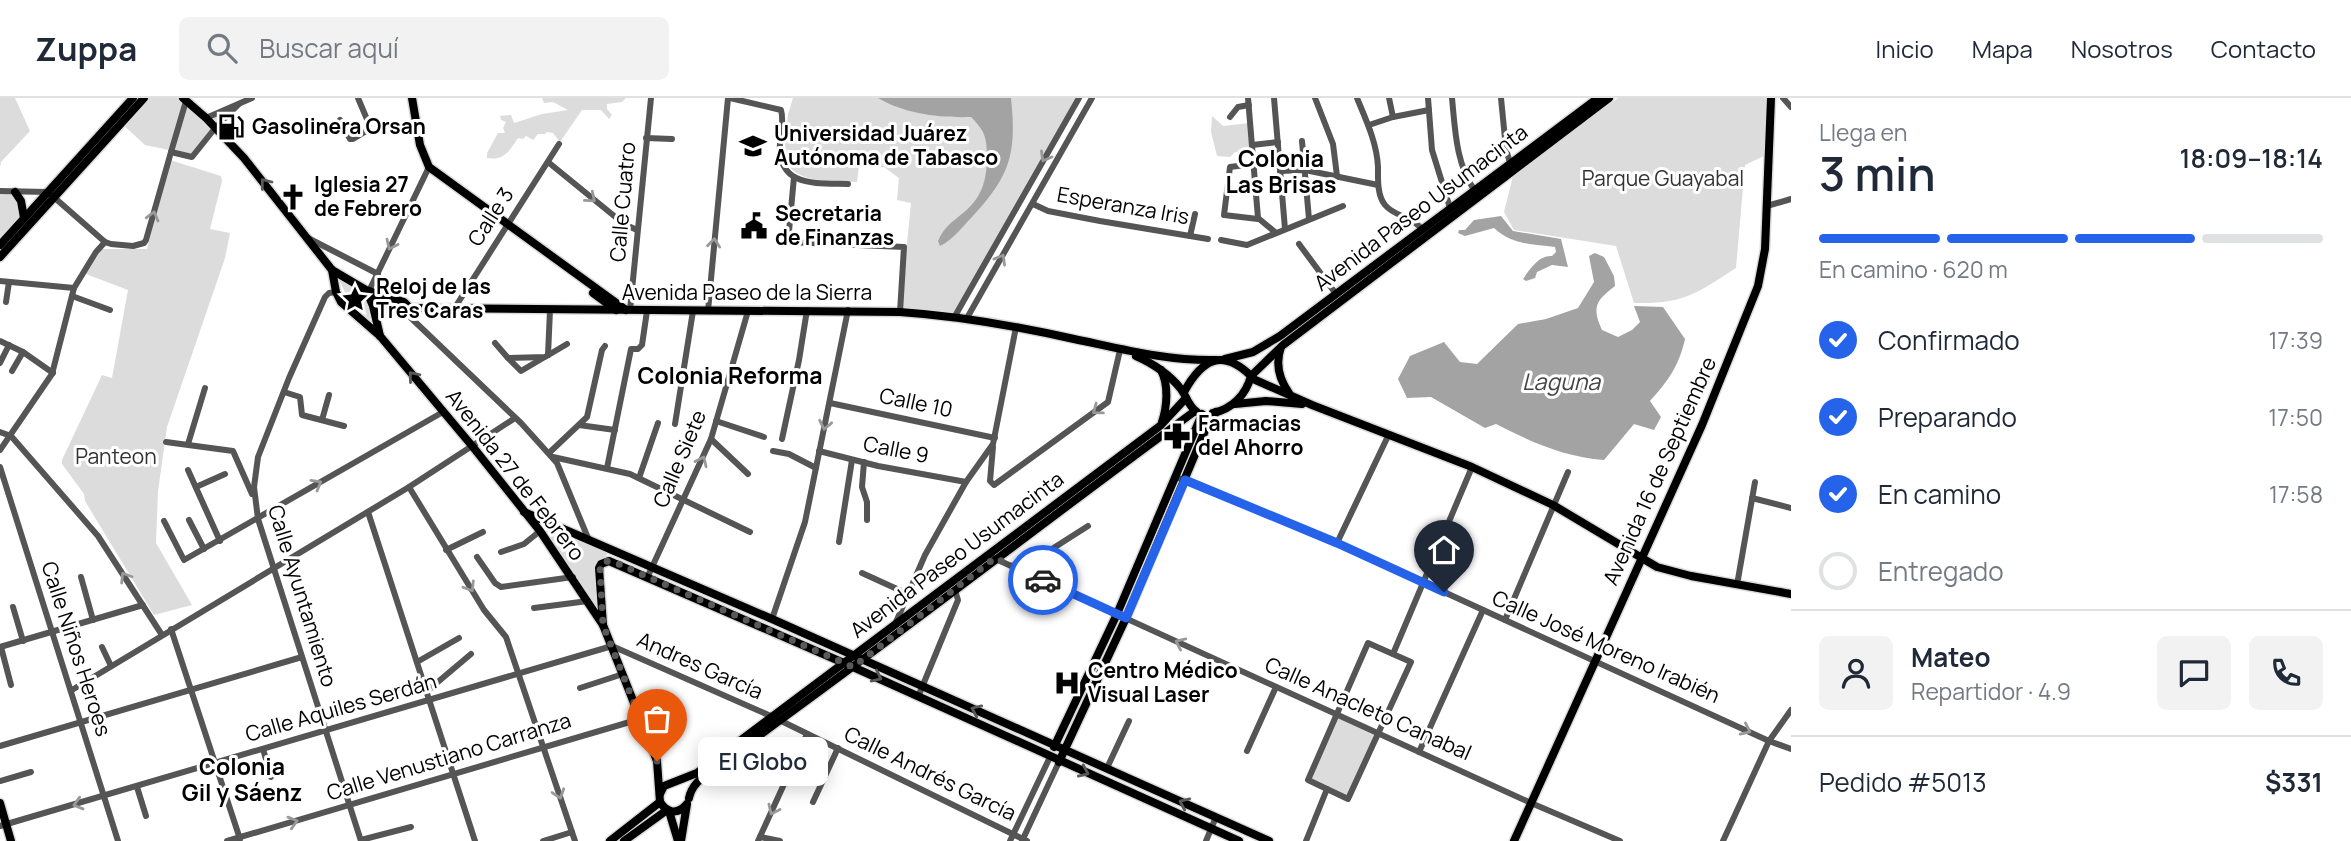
<!DOCTYPE html>
<html lang="es">
<head>
<meta charset="utf-8">
<style>
  :root { --surface:#fff; --page:#f2f2f3; --text:#1f2937; --muted:#747a83; --line:#e0e1e3; --accent:#2563eb }
  body { margin:0; font-family:Manrope,sans-serif; background:var(--page); color:var(--text); height:100vh; display:flex; flex-direction:column; font-size:26px; white-space:nowrap }
  * { box-sizing:border-box; margin:0 }
  p { font-size:23px; color:var(--muted) }
  .icon { flex:none; width:38px; height:38px; fill:none; stroke:currentColor; stroke-width:2; stroke-linecap:round; stroke-linejoin:round }
  .map { position:relative; flex:1; overflow:hidden }
  .sheet { display:flex; flex-direction:column; background:var(--surface); width:560px }
  .sheet>* { flex:none }
  .pin { position:absolute; display:grid; place-items:center; width:60px; height:60px; color:#fff; margin:-72px -30px; border-radius:50% 50% 50% 0; rotate:-45deg; box-shadow:0 0 7px #0007 }
  .pin .icon { rotate:45deg }
  .courier { position:absolute; display:grid; place-items:center; width:70px; height:70px; margin:-35px; border:5px solid #2563eb; border-radius:50%; background:#fff; color:#222; box-shadow:0 2px 9px #0007 }
  .bubble { position:absolute; height:49px; border-radius:10px; background:var(--surface); box-shadow:0 4px 18px #0003; font-size:23px; font-weight:600; line-height:49px; text-align:center }
  .head em { font-style:normal; font-weight:600 }
  .head div { display:flex; flex-direction:column-reverse }
  .head { display:flex; align-items:center; justify-content:space-between; height:119px; padding:0 28px }
  h1 { font-size:46px; font-weight:600; line-height:52px }
  .bar { display:grid; grid-template-columns:repeat(4,1fr); gap:10px 7px; align-content:center; height:84px; padding:0 28px }
  .bar i { height:9px; border-radius:5px; background:var(--line) }
  .bar .on { background:var(--accent) }
  .bar p { grid-column:span 4 }
  .line { display:flex; align-items:center; gap:18px; padding:0 28px; border-top:2px solid var(--line) }
  .line div { flex:1 }
  .round { display:grid; place-items:center; flex:none; width:74px; height:74px; border-radius:10px; background:var(--page) }
  ol { padding:0 28px; list-style:none }
  li { display:flex; align-items:center; gap:21px; height:77px }
  li p { margin-inline-start:auto }
  li .icon { padding:7px; border-radius:50%; background:var(--accent); color:#fff; stroke-width:4 }
  li:last-child { color:var(--muted) }
  li i { width:38px; height:38px; border:4px solid var(--line); border-radius:50% }
  header { display:flex; align-items:center; gap:42px; box-sizing:border-box; height:98px; padding:0 35px; background:var(--surface); border-bottom:2px solid var(--line) }
  header strong { font-size:33px }
  nav { display:flex; gap:38px; margin-inline-start:auto; font-size:24px }
  .search { width:490px; height:63px; background:var(--page); display:flex; align-items:center; gap:18px; box-sizing:border-box; padding:0 24px; border-radius:10px; color:var(--muted); font-size:26px }
  main { display:flex; flex:1; min-height:0 }
  .map>svg:first-child { display:block }
  .green { fill:#dcdcdc }
  .water { fill:#a3a3a3 }
  .lines { fill:none; stroke-linecap:round; stroke-linejoin:round }
  .major-casing { stroke:#dbdbdb; stroke-width:11 }
  .minor { stroke:#555; stroke-width:6 }
  .major { stroke:#000; stroke-width:8 }
  .oneway { stroke:#999 }
  .oneway2 { stroke:#595959 }
  .done { stroke:#595959; stroke-width:7; stroke-dasharray:0 12.6 }
  .route { stroke:#2563eb; stroke-width:9 }
  .labels { text-anchor:middle; stroke-width:6; stroke-linejoin:round; paint-order:stroke }
  .poi-label { font-size:21px; font-weight:bold; fill:#000; stroke:#fff; text-anchor:start }
  .park-label { font-size:21px; fill:#333; stroke:#fff }
  .street-label { font-size:21px; fill:#000; stroke:#fff }
  .neighbourhood-label { font-size:23px; font-weight:bold; fill:#000; stroke:#fff }
  .water-label { font-size:23px; font-style:italic; fill:#444; stroke:#fff }
</style>
</head>
<body>
<header>
<strong>Zuppa</strong>
<div class="search"><svg class="icon" aria-label="search" viewBox="0 0 24 24"><circle cx="10" cy="10" r="6"/><path d="M15 15l6 6"/></svg>Buscar aquí</div>
<nav><a>Inicio</a><a>Mapa</a><a>Nosotros</a><a>Contacto</a></nav>
</header>
<main>
<div class="map">
<svg width="1791" height="743" viewBox="0 0 1791 743">
  <rect width="100%" height="100%" fill="#fff"/>
  <g class="green">
    <path d="M0,0H15L30,33L1,64L0,69Z"/>
    <path d="M144,0H181L206,20L239,6L194,57L145,47L121,25Z"/>
    <path d="M542,0H626L622,4L607,6V11L612,17L609,21L601,12H582L560,44L553,35L547,34L545,36H538L533,42L526,38L523,41L518,40C510,52 504,63 487,60V55L498,35H505L503,30L506,24L501,22L500,18L511,17L514,25L542,16L568,12L553,4L544,5Z"/>
    <path d="M793,0H1079L955,218L900,214L911,105L897,102L899,80L884,69L859,67L857,84C833,82 796,88 784,60L788,16Z"/>
    <path d="M1618,0H1766L1764,58L1745,67L1736,170C1695,196 1685,206 1634,205L1616,148L1514,132L1504,114L1513,78Z"/>
    <path d="M1212,18L1223,28L1250,25L1252,53L1235,54L1230,59L1217,58L1211,34Z"/>
    <path d="M170,62L221,78L222,83L210,131L230,135L225,160L167,329L158,393L156,445L192,507L154,517L85,403L84,396L62,366V362L102,277L112,280L128,192L86,176L102,151H147Z"/>
    <path d="M0,93L15,94L24,120L0,147Z"/>
    <path d="M339,181C360,192 369,195 370,222L349,203Z"/>
    <path d="M524,414L611,450L601,466L603,527Z"/>
    <path d="M1338,616L1377,634L1348,701L1308,682Z"/>
  </g>
  <g class="water">
    <path d="M878,0H1011C1017,56 1010,78 972,119C962,129 953,142 940,148L938,143C944,129 951,125 963,115C982,100 987,82 987,58C987,39 984,32 971,19C940,20 905,16 878,0Z"/>
    <path d="M1501,118L1513,133L1561,141L1568,169L1552,167L1537,174L1535,180L1526,183L1523,181C1530,171 1539,157 1552,158L1556,154L1555,149C1532,146 1512,147 1494,130L1465,138L1458,135L1459,132H1465L1474,122Z"/>
    <path d="M1595,155L1604,159L1614,178L1615,188C1595,203 1592,210 1602,232L1618,239L1632,232L1640,224L1634,208L1663,209L1685,241C1679,268 1668,283 1650,303L1661,319L1654,332L1634,326L1604,362C1565,359 1531,344 1496,326L1485,330L1431,299L1407,300L1398,281L1410,258L1444,244L1460,264L1477,266L1518,226L1546,221L1578,210L1594,184L1589,158Z"/>
  </g>
  <g class="lines">
    <g class="major-casing">
      <g id="major">
        <path d="M183,0L206,20L244,60L332,172L366,192L373,208L380,238"/>
        <path d="M412,0L420,47L429,69L626,212"/>
        <path d="M15,94L21,103L24,120"/>
        <path d="M0,147L133,0"/>
        <path d="M0,159L144,0"/>
        <path d="M332,172L336,194L341,204L380,238L473,349L540,433L603,527L657,663L660,704C667,715 677,717 686,707"/>
        <path d="M369,193C378,206 393,222 410,210L900,214C959,218 1016,228 1074,241C1122,251 1167,263 1216,262"/>
        <path d="M369,193L404,204L410,210"/>
        <path d="M593,195L616,212"/>
        <path d="M1281,249C1275,266 1279,281 1289,295"/>
        <path d="M1136,258C1154,266 1169,276 1181,291C1187,299 1188,308 1197,314"/>
        <path d="M1225,261L1253,254L1280,238L1598,0"/>
        <path d="M1161,272C1169,287 1167,309 1162,324"/>
        <path d="M1251,278L1283,247L1609,0"/>
        <path d="M1251,280L1312,307L1472,369L1553,407L1657,469L1691,478L1791,496"/>
        <path d="M1184,294C1202,261 1222,250 1251,278C1246,297 1232,311 1213,315"/>
        <path d="M1235,306L1266,303L1302,306"/>
        <path d="M524,414L772,521L1269,743"/>
        <path d="M603,527L599,470L601,466L609,463L853,569L1239,743"/>
        <path d="M1054,649L1117,516L1202,316"/>
        <path d="M1059,664L1126,520L1207,328L1216,314"/>
        <path d="M660,696L664,688L697,675L1160,328L1186,300"/>
        <path d="M689,700C692,686 703,679 714,670C877,554 1034,431 1195,313"/>
        <path d="M0,705L11,743"/>
        <path d="M669,713L678,743"/>
        <path d="M610,743L660,704"/>
        <path d="M624,743L667,712"/>
        <path d="M681,743L687,706"/>
        <path d="M1514,743L1702,327L1758,188L1765,151L1771,0"/>
      </g>
    </g>
    <g class="minor">
      <path d="M730,0L781,12C784,22 781,34 780,45C777,90 817,85 848,86"/>
      <path d="M1248,0L1258,120L1275,134"/>
      <path d="M1274,0L1285,131"/>
      <path d="M1315,0L1333,46L1337,78"/>
      <path d="M1357,0C1366,22 1377,45 1378,69C1378,81 1377,97 1385,107C1395,119 1410,117 1422,131"/>
      <path d="M1389,0L1393,19"/>
      <path d="M1428,0L1432,52L1450,110"/>
      <path d="M1452,0C1455,31 1456,67 1475,93"/>
      <path d="M1501,0L1506,51L1510,65"/>
      <path d="M1783,0L1791,9"/>
      <path d="M1230,19L1238,9L1249,7"/>
      <path d="M206,20L252,0"/>
      <path d="M340,22L350,41H353L368,32L369,26L358,0"/>
      <path d="M1369,27L1393,19L1429,12"/>
      <path d="M646,40L672,41"/>
      <path d="M1302,43L1309,121"/>
      <path d="M1252,47L1278,44"/>
      <path d="M171,54L186,3"/>
      <path d="M548,64L624,126L637,132"/>
      <path d="M1253,66L1230,69L1224,117L1258,121"/>
      <path d="M1280,73L1305,72L1378,87"/>
      <path d="M794,79L788,144L904,149L900,214"/>
      <path d="M0,93L48,94L105,144L111,146L133,148L144,145L146,142L171,54L192,59L216,29L239,6"/>
      <path d="M1033,106L1048,113L1100,123L1208,141"/>
      <path d="M1767,108L1791,101"/>
      <path d="M1190,138L1195,116"/>
      <path d="M308,140L378,176"/>
      <path d="M1221,142L1247,147L1343,108"/>
      <path d="M1299,146L1336,196"/>
      <path d="M0,183L74,190"/>
      <path d="M369,193L429,69"/>
      <path d="M336,194L329,195L325,199L289,280L258,359L254,389L258,421L361,743"/>
      <path d="M72,198L110,212"/>
      <path d="M6,204L9,184"/>
      <path d="M410,210L411,220L521,325L557,365L588,440"/>
      <path d="M454,211L559,46"/>
      <path d="M630,212L651,0"/>
      <path d="M708,213L728,0"/>
      <path d="M955,218L1079,0"/>
      <path d="M967,220L1092,0"/>
      <path d="M0,243L23,254L53,275"/>
      <path d="M495,245L508,260L545,259L567,246"/>
      <path d="M548,257L550,212"/>
      <path d="M508,260L521,273L543,260"/>
      <path d="M0,265L9,247"/>
      <path d="M12,273L23,254"/>
      <path d="M284,294L300,299L302,317L344,328"/>
      <path d="M830,305L995,340"/>
      <path d="M322,322L329,297"/>
      <path d="M716,323L764,339"/>
      <path d="M675,326L693,213"/>
      <path d="M579,327L615,332"/>
      <path d="M0,334L11,338L98,438L162,537"/>
      <path d="M711,341L748,376"/>
      <path d="M782,341L799,262L807,212"/>
      <path d="M166,344L233,353L252,396"/>
      <path d="M188,346L205,290"/>
      <path d="M993,349L990,383L994,387L1108,304L1120,252"/>
      <path d="M0,352L52,276L74,190L96,154L105,144"/>
      <path d="M773,353L789,356L816,370"/>
      <path d="M819,353L878,368L966,384"/>
      <path d="M549,355L587,319L602,252L605,248"/>
      <path d="M553,359L630,376L750,434"/>
      <path d="M864,364L862,389L867,404V422"/>
      <path d="M0,369L118,743"/>
      <path d="M607,370L631,251H638L642,247L647,213"/>
      <path d="M188,372L220,443"/>
      <path d="M1176,379L1337,445L1769,643L1791,651"/>
      <path d="M639,380L658,325"/>
      <path d="M196,389L225,376"/>
      <path d="M409,389L484,512L506,539L575,743"/>
      <path d="M1752,400L1791,410"/>
      <path d="M368,414L475,743"/>
      <path d="M189,422L204,451"/>
      <path d="M164,423L184,462L443,314"/>
      <path d="M839,444L852,362"/>
      <path d="M1337,445L1389,336"/>
      <path d="M446,452L483,434"/>
      <path d="M501,454L524,446L540,433"/>
      <path d="M987,457L1531,705L1620,743"/>
      <path d="M477,459L495,485L501,489L573,479"/>
      <path d="M1019,472L1088,428"/>
      <path d="M862,475L908,496"/>
      <path d="M81,479L93,522"/>
      <path d="M647,480L711,341L748,213"/>
      <path d="M1737,487L1755,384"/>
      <path d="M13,509L23,543"/>
      <path d="M534,510L588,503"/>
      <path d="M772,521L805,424L848,212"/>
      <path d="M1505,522L1568,374"/>
      <path d="M896,524L925,457L966,384L993,346L1016,229"/>
      <path d="M171,531L240,741"/>
      <path d="M1368,545L1411,564L1348,701L1308,682Z"/>
      <path d="M0,549L143,507"/>
      <path d="M1,549L11,587"/>
      <path d="M102,549L111,568"/>
      <path d="M1393,556L1472,369"/>
      <path d="M417,564L459,540"/>
      <path d="M580,590L623,576"/>
      <path d="M72,592L409,389L515,320"/>
      <path d="M426,594L471,556"/>
      <path d="M918,599L958,502L955,492"/>
      <path d="M0,648L302,559"/>
      <path d="M263,651L271,679"/>
      <path d="M1247,653L1276,589"/>
      <path d="M1419,654L1483,512"/>
      <path d="M1107,670L1129,623"/>
      <path d="M0,683L31,674"/>
      <path d="M137,689L146,718"/>
      <path d="M813,704L838,650"/>
      <path d="M0,728L612,548L773,619L1027,743"/>
      <path d="M760,739L780,743"/>
      <path d="M361,742L411,729"/>
      <path d="M227,743L640,621"/>
      <path d="M543,743L572,734"/>
      <path d="M758,743L807,636"/>
      <path d="M1010,743L1050,659"/>
      <path d="M1022,743L1059,664"/>
      <path d="M1206,743L1216,719"/>
      <path d="M1306,743L1327,691"/>
      <path d="M1723,743L1769,643L1791,612"/>
    </g>
    <use href="#major" class="major"/>
  </g>
  <defs><path id="oneway-chevron" d="M-2-3.5L2.5 0L-2 3.5" fill="none" stroke-width="1.6" stroke-linecap="round" stroke-linejoin="round" transform="scale(1.75)"/></defs>
  <g class="oneway">
    <use href="#oneway-chevron" transform="translate(1045 59) rotate(120)"/>
    <use href="#oneway-chevron" transform="translate(591 100) rotate(40)"/>
    <use href="#oneway-chevron" transform="translate(153 118) rotate(-75)"/>
    <use href="#oneway-chevron" transform="translate(714 145) rotate(-84)"/>
    <use href="#oneway-chevron" transform="translate(391 147) rotate(116)"/>
    <use href="#oneway-chevron" transform="translate(1001 161) rotate(-60)"/>
    <use href="#oneway-chevron" transform="translate(1097 312) rotate(144)"/>
    <use href="#oneway-chevron" transform="translate(825 327) rotate(102)"/>
    <use href="#oneway-chevron" transform="translate(702 363) rotate(-65)"/>
    <use href="#oneway-chevron" transform="translate(317 386) rotate(-30)"/>
    <use href="#oneway-chevron" transform="translate(125 479) rotate(-122)"/>
    <use href="#oneway-chevron" transform="translate(470 489) rotate(58)"/>
    <use href="#oneway-chevron" transform="translate(1180 545) rotate(-155)"/>
    <use href="#oneway-chevron" transform="translate(1746 632) rotate(25)"/>
    <use href="#oneway-chevron" transform="translate(559 696) rotate(72)"/>
    <use href="#oneway-chevron" transform="translate(78 706) rotate(164)"/>
    <use href="#oneway-chevron" transform="translate(773 712) rotate(115)"/>
    <use href="#oneway-chevron" transform="translate(293 724) rotate(-16)"/>
  </g>
  <g class="oneway2">
    <use href="#oneway-chevron" transform="translate(265 85) rotate(-128)"/>
    <use href="#oneway-chevron" transform="translate(413 278) rotate(-130)"/>
    <use href="#oneway-chevron" transform="translate(877 579) rotate(25)"/>
    <use href="#oneway-chevron" transform="translate(976 612) rotate(-156)"/>
    <use href="#oneway-chevron" transform="translate(1084 674) rotate(24)"/>
    <use href="#oneway-chevron" transform="translate(1184 705) rotate(-156)"/>
  </g>
  <g class="lines">
    <path class="done" d="M657,663L603,527L600,470L605,463L614,464L853,569L995,460L1043,482"/>
    <path class="route" d="M1043,482L1126,520L1185,382L1337,445L1444,494"/>
  </g>
  <defs>
    <g id="fuel-bare" transform="scale(2.1)"><path d="M-5.5-6h7V0h2V4h1.3V-2.5L3-4.5l.8-.8L6-3V5H2.5V1h-1V6h-7ZM-4.2-4.7v3.2H.2V-4.7Z" fill="#000" stroke="#fff" stroke-width="2.5" paint-order="stroke"/></g>
    <g id="university-bare" transform="scale(2.1)"><path d="M0-5L7-2L0 1L-7-2ZM-4 1L0 2.5L4 1V4Q0 6-4 4Z" fill="#000" stroke="#fff" stroke-width="2.5" paint-order="stroke"/></g>
    <g id="church-bare" transform="scale(2.1)"><path d="M-1.2-6h2.4v3.5h3.3v2.4h-3.3V6h-2.4V-.1h-3.3v-2.4h3.3Z" fill="#000" stroke="#fff" stroke-width="2.5" paint-order="stroke"/></g>
    <g id="civic-bare" transform="scale(2.1)"><path d="M-.6-6.5H3V-4.5H.6V-3L4-1V1h2V6H-6V1h2V-1L-.6-3ZM-1.2 2.5V6h2.4V2.5Z" fill="#000" stroke="#fff" stroke-width="2.5" paint-order="stroke"/></g>
    <g id="sight-bare" transform="scale(2.1)"><path d="M0-6L1.8-2.2L6-1.7L2.9 1.2L3.7 5.4L0 3.3L-3.7 5.4L-2.9 1.2L-6-1.7L-1.8-2.2Z" fill="#000" stroke="#fff" stroke-width="2.5" paint-order="stroke"/></g>
    <g id="pharmacy-bare" transform="scale(2.1)"><path d="M-2-6h4v4h4v4h-4v4h-4v-4h-4v-4h4Z" fill="#000" stroke="#fff" stroke-width="2.5" paint-order="stroke"/></g>
    <g id="hospital-bare" transform="scale(2.1)"><path d="M-5-5h3v3.5h4V-5h3V5h-3V1.5h-4V5h-3Z" fill="#000" stroke="#fff" stroke-width="2.5" paint-order="stroke"/></g>
  </defs>
  <g fill-rule="evenodd">
    <use href="#fuel-bare" x="231" y="29"/>
    <use href="#university-bare" x="753" y="48"/>
    <use href="#church-bare" x="293" y="99"/>
    <use href="#civic-bare" x="754" y="128"/>
    <use href="#sight-bare" x="355" y="201"/>
    <use href="#pharmacy-bare" x="1177" y="338"/>
    <use href="#hospital-bare" x="1067" y="585"/>
  </g>
  <g class="labels">
    <g class="poi-label">
      <text x="252" y="36">Gasolinera Orsan</text>
      <text x="774" y="43">Universidad Juárez<tspan x="774" dy="24">Autónoma de Tabasco</tspan></text>
      <text x="314" y="94">Iglesia 27<tspan x="314" dy="24">de Febrero</tspan></text>
      <text x="775" y="123">Secretaria<tspan x="775" dy="24">de Finanzas</tspan></text>
      <text x="376" y="196">Reloj de las<tspan x="376" dy="24">Tres Caras</tspan></text>
      <text x="1198" y="333">Farmacias<tspan x="1198" dy="24">del Ahorro</tspan></text>
      <text x="1088" y="580">Centro Médico<tspan x="1088" dy="24">Visual Laser</tspan></text>
    </g>
    <g class="park-label">
      <text x="1663" y="88">Parque Guayabal</text>
      <text x="116" y="366">Panteon</text>
    </g>
    <g class="street-label">
      <text transform="translate(623 104) rotate(-85)" y="7">Calle Cuatro</text>
      <text transform="translate(1123 108) rotate(10)" y="7">Esperanza Iris</text>
      <text transform="translate(1421 110) rotate(-37)" y="7">Avenida Paseo Usumacinta</text>
      <text transform="translate(491 119) rotate(-57)" y="7">Calle 3</text>
      <text x="747" y="202">Avenida Paseo de la Sierra</text>
      <text transform="translate(916 305) rotate(12)" y="7">Calle 10</text>
      <text transform="translate(896 352) rotate(11)" y="7">Calle 9</text>
      <text transform="translate(680 361) rotate(-67)" y="7">Calle Siete</text>
      <text transform="translate(1660 373) rotate(-66)" y="7">Avenida 16 de Septiembre</text>
      <text transform="translate(515 377) rotate(52)" y="7">Avenida 27 de Febrero</text>
      <text transform="translate(957 457) rotate(-37)" y="7">Avenida Paseo Usumacinta</text>
      <text transform="translate(302 498) rotate(73)" y="7">Calle Ayuntamiento</text>
      <text transform="translate(1606 549) rotate(24)" y="7">Calle José Moreno Irabién</text>
      <text transform="translate(76 551) rotate(72)" y="7">Calle Niños Heroes</text>
      <text transform="translate(700 568) rotate(24)" y="7">Andres García</text>
      <text transform="translate(341 610) rotate(-16)" y="7">Calle Aquiles Serdán</text>
      <text transform="translate(1368 611) rotate(24)" y="7">Calle Anacleto Canabal</text>
      <text transform="translate(449 659) rotate(-17)" y="7">Calle Venustiano Carranza</text>
      <text transform="translate(930 676) rotate(26)" y="7">Calle Andrés García</text>
    </g>
    <g class="neighbourhood-label">
      <text x="1281" y="69">Colonia<tspan x="1281" dy="26">Las Brisas</tspan></text>
      <text x="730" y="286">Colonia Reforma</text>
      <text x="242" y="677">Colonia<tspan x="242" dy="26">Gil y Sáenz</tspan></text>
    </g>
    <g class="water-label">
      <text x="1561" y="292">Laguna</text>
    </g>
  </g>
</svg>
<div class="pin" style="left:657px;top:663px;background:#ea580c"><svg class="icon" aria-label="bag" viewBox="0 0 24 24"><path d="M5 8h14l-1 12H6zM9 8a3 3 0 0 1 6 0"/></svg></div>
<div class="pin" style="left:1444px;top:494px;background:#1f2937"><svg class="icon" aria-label="home" viewBox="0 0 24 24"><path d="M3 11l9-7 9 7M6 9v11h12V9"/></svg></div>
<div class="courier" style="left:1043px;top:482px"><svg class="icon" aria-label="car" viewBox="0 0 24 24"><path d="M5 17H2v-5l4-1 3-4h7l3 4 3 1v5h-3M9 17h6M6 11h13"/><circle cx="7" cy="17" r="2"/><circle cx="17" cy="17" r="2"/></svg></div>
<div class="bubble" style="left:698px;top:639px;width:130px">El Globo</div>
</div>
<section class="sheet">
<div class="head"><div><h1>3 min</h1><p>Llega en</p></div><em>18:09–18:14</em></div>
<div class="bar"><i class="on"></i><i class="on"></i><i class="on"></i><i></i><p>En camino · 620 m</p></div>
<ol>
<li><svg class="icon" aria-label="check" viewBox="0 0 24 24"><path d="M5 12l5 5 9-10"/></svg>Confirmado<p>17:39</p></li>
<li><svg class="icon" aria-label="check" viewBox="0 0 24 24"><path d="M5 12l5 5 9-10"/></svg>Preparando<p>17:50</p></li>
<li><svg class="icon" aria-label="check" viewBox="0 0 24 24"><path d="M5 12l5 5 9-10"/></svg>En camino<p>17:58</p></li>
<li><i></i>Entregado</li>
</ol>
<div class="line" style="height:126px"><a class="round"><svg class="icon" aria-label="person" viewBox="0 0 24 24"><circle cx="12" cy="8" r="4"/><path d="M4 21q1-7 8-7t8 7"/></svg></a><div><b>Mateo</b><p>Repartidor · 4.9</p></div><a class="round"><svg class="icon" aria-label="chat" viewBox="0 0 24 24"><path d="M4 5h16v11H9l-5 4z"/></svg></a><a class="round"><svg class="icon" aria-label="phone" viewBox="0 0 24 24"><path d="M5 4h4l2 5-3 2q2 4 5 5l2-3 5 2v4C11 20 4 13 5 4z"/></svg></a></div>
<div class="line" style="height:91px"><div>Pedido #5013</div><b>$331</b></div>
</section>
</main>
</body>
</html>
